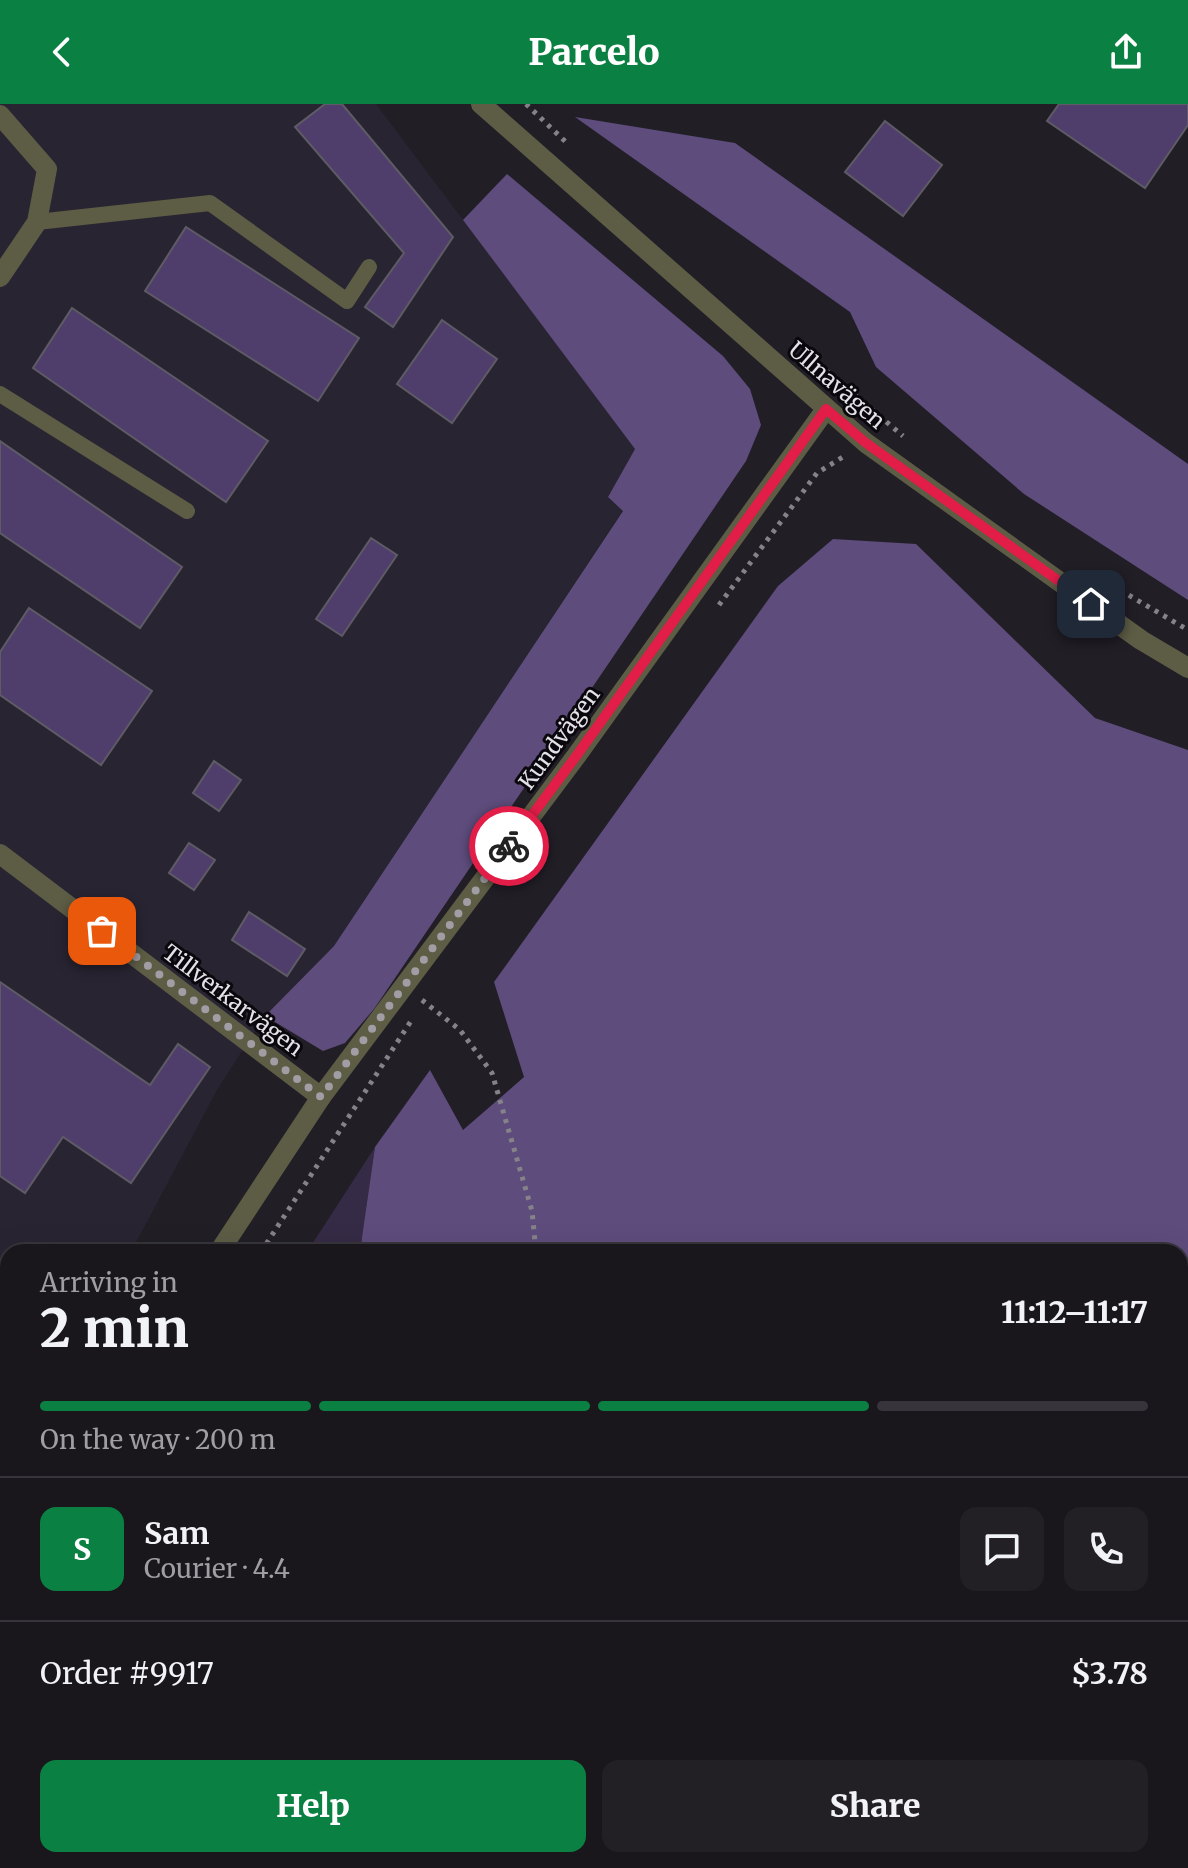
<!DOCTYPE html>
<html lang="en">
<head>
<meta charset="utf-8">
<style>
  :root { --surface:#19161c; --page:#221f25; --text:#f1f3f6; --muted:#9f9fa3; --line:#37353b; --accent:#0b8043 }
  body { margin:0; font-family:Merriweather,serif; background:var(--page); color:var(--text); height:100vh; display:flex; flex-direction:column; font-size:30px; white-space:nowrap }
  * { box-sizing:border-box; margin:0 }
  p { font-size:26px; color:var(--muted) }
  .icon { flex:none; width:44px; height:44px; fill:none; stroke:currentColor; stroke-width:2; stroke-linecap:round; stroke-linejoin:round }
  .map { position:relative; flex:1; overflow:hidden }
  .side { position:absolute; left:0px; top:1140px; width:1188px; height:624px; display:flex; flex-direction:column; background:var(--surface); border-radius:24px 24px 0 0; box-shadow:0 8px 32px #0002,0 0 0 2px var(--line) }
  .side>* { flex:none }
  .pin { position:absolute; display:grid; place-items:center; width:68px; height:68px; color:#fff; margin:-34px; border-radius:16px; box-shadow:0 4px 12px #0006 }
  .courier { position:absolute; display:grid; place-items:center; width:80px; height:80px; margin:-40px; border:6px solid #e11d48; border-radius:50%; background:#fff; color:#222; box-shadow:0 2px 10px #0007 }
  .overview em { font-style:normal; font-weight:800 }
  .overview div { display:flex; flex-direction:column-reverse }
  .overview { display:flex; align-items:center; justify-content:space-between; height:136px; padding:0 40px }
  h1 { font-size:52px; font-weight:800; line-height:60px }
  .bar { display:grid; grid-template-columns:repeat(4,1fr); gap:12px 8px; align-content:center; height:96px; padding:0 40px }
  .bar i { height:10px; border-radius:6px; background:var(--line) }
  .bar .current { background:var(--accent) }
  .bar p { grid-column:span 4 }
  .line { display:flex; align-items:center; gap:20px; padding:0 40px; border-top:2px solid var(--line) }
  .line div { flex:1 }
  .round { display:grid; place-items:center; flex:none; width:84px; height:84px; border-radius:16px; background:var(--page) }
  .button { display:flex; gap:16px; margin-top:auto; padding:16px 40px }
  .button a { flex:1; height:92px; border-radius:16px; background:var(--accent); color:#fff; font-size:32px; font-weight:800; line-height:92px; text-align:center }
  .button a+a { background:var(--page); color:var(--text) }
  header { display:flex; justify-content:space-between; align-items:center; height:104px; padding:0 40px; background:var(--accent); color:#fff; font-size:36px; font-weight:800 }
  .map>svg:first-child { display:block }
  .built { fill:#292432 }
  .green { fill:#352b46 }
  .forest { fill:#5e4c7c }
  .building { fill:#4f3e6c; stroke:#5e5b65; stroke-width:2 }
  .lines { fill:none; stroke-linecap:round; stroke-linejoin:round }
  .path { stroke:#858389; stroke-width:5; stroke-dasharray:4 6; stroke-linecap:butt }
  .service { stroke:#5d5c45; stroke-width:16 }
  .minor { stroke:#5d5c45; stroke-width:20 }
  .tertiary { stroke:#5d5c45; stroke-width:20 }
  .done { stroke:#a09da4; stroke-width:8; stroke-dasharray:0 14.4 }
  .route { stroke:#e11d48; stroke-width:10 }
  .labels { text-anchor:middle; stroke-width:6; stroke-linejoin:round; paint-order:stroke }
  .street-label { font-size:22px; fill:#e4e2e8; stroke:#0a080c }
</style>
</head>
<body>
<header><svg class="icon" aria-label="back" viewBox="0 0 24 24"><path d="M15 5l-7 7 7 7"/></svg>Parcelo<svg class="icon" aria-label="share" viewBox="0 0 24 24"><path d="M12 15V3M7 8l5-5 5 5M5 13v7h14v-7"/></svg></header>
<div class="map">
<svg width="1188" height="1764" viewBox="0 0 1188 1764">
  <rect width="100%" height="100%" fill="#211e26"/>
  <g class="built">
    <path d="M0,0H376L635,345L608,393L623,406L334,842L265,912L218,984L131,1148H8V1382L0,1397Z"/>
    <path d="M307,1756H455L459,1764H302Z"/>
  </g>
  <g class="green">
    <path d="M375,1043L362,1133L361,1148H307Z"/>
    <path d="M158,1756H307L302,1764H162Z"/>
  </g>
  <g class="forest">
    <path d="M575,13L735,39L1188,360V496L1024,390L876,263L850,208Z"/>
    <path d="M507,70L723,252L750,285L761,321L746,357L374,905L345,939L323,947L265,912L334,842L623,407L608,393L635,345L463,116Z"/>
    <path d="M833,435L916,440L1095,614L1188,646V1602L1180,1608V1148H361L362,1133L375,1043L430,966L463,1026L524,973L494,878L778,482Z"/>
    <path d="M455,1756H988L976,1764H459Z"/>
  </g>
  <g class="building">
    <path d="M325,0H342L453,133L393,223L365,203L404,149L295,23Z"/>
    <path d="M1059,0H1188V21L1145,84L1047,17Z"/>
    <path d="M885,17L942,61L903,112L845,68Z"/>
    <path d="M186,123L359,234L318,297L145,187Z"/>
    <path d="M72,204L268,337L226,398L33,264Z"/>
    <path d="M442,216L497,255L452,319L397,280Z"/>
    <path d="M0,337L182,463L140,524L0,429Z"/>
    <path d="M371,434L397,451L342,532L316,515Z"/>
    <path d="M29,504L152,587L101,661L0,591V548Z"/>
    <path d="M214,657L241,676L219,707L193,689Z"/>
    <path d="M189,739L215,756L194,786L169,769Z"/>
    <path d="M249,808L305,845L287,872L232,836Z"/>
    <path d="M0,878L150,981L178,940L210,963L131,1079L63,1033L25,1089L0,1072Z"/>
    <path d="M0,1185L8,1191V1288L0,1299Z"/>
  </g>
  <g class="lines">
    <g class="path">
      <path d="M526,0L569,41"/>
      <path d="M795,240L903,332"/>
      <path d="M1103,476L1188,526"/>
      <path d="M719,501L817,369L846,351"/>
      <path d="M422,896L460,926L492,969L532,1107L536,1148"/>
      <path d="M261,1148L411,917"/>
      <path d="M0,1543L8,1530"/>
      <path d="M0,1676L8,1683"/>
      <path d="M85,1756L93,1764"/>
      <path d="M415,1756L417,1764"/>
      <path d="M584,1764L591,1756"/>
    </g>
    <g class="service">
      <path d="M37,118L210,99L347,197L369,163"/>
      <path d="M0,290L187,407"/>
      <path d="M0,1743L8,1749"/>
      <path d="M17,1756L27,1764"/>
    </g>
    <g class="minor">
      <path d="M0,11L47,65L37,118L0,173"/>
      <path d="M0,750L321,993"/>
    </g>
    <g class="tertiary">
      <path d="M481,0L866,339L1141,536L1188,564"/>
      <path d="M219,1148L321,993L577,651L826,305"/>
      <path d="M0,1480L8,1468"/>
    </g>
  </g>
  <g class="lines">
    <path class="done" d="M102,827L321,993L509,742"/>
    <path class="route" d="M509,742L577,651L826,305L866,339L1091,500"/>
  </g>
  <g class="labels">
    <g class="street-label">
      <text transform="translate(837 281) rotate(41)" y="8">Ullnavägen</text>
      <text transform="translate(559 634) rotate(-54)" y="8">Kundvägen</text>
      <text transform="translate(233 896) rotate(37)" y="8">Tillverkarvägen</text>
    </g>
  </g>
</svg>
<div class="pin" style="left:102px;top:827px;background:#ea580c"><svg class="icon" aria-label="bag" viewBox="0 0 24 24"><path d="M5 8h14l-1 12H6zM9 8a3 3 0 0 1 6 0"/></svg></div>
<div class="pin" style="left:1091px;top:500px;background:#1f2937"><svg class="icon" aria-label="home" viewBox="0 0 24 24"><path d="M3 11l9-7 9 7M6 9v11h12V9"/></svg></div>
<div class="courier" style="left:509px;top:742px"><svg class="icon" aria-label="bike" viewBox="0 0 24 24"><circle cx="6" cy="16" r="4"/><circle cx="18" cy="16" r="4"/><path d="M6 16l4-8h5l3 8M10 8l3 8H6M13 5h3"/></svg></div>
<section class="side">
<div class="overview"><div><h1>2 min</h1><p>Arriving in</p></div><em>11:12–11:17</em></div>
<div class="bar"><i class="current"></i><i class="current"></i><i class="current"></i><i></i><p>On the way · 200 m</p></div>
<div class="line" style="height:144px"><b class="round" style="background:var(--accent);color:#fff">S</b><div><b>Sam</b><p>Courier · 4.4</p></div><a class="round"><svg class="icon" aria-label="chat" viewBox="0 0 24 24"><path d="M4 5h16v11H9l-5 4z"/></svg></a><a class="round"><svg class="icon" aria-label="phone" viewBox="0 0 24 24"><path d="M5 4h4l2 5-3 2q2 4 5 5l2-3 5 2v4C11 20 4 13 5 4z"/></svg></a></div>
<div class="line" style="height:104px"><div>Order #9917</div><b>$3.78</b></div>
<div class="button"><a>Help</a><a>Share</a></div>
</section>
</div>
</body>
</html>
